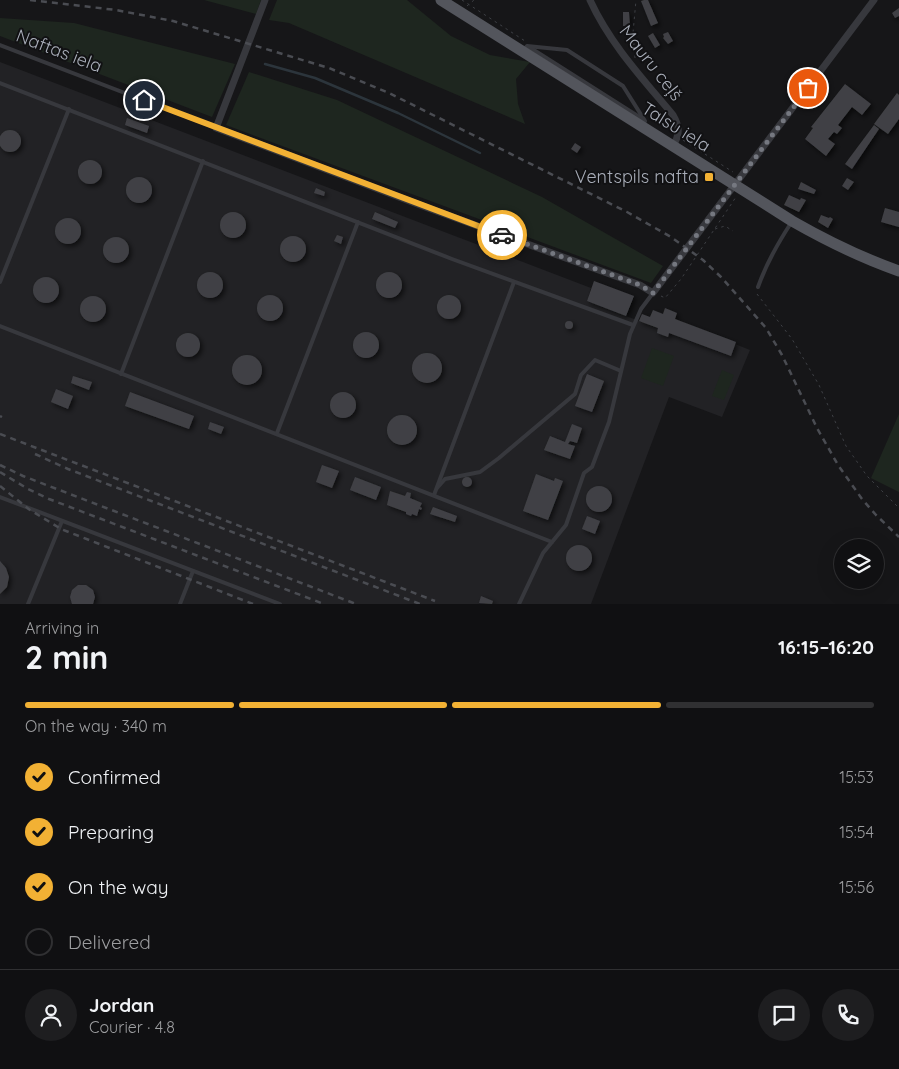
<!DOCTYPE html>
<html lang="en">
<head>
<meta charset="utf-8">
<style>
  :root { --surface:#101012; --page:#1e1e20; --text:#f1f3f6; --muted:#9c9d9f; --line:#303032; --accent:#f2b134 }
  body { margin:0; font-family:Quicksand,sans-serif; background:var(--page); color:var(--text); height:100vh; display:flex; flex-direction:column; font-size:19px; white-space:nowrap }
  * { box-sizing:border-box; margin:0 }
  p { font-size:16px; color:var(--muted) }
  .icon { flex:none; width:28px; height:28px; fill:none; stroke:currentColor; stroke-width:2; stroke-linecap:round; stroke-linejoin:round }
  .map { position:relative; height:604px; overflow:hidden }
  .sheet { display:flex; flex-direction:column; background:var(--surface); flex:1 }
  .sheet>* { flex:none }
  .buttons { position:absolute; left:834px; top:539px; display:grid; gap:10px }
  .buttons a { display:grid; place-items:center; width:50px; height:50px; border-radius:50%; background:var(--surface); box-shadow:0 5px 20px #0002,0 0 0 1px var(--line); font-size:25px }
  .pin { position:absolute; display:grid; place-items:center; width:42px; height:42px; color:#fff; margin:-21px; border:2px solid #fff; border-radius:50%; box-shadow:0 1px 5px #0007 }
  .courier { position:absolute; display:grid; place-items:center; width:50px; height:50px; margin:-25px; border:4px solid #f2b134; border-radius:50%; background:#fff; color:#222; box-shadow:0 1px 6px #0007 }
  .head em { font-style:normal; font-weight:700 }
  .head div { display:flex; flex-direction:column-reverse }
  .head { display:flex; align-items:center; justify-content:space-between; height:85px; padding:0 25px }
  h1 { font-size:32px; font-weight:700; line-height:38px }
  .bar { display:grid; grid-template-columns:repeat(4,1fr); gap:8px 5px; align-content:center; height:60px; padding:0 25px }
  .bar i { height:6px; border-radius:4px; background:var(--line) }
  .bar .current { background:var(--accent) }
  .bar p { grid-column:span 4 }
  .line { display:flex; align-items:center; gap:12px; padding:0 25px; border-top:1px solid var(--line) }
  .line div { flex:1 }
  .round { display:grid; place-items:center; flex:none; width:52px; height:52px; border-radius:26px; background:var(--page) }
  ol { padding:0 25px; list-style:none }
  li { display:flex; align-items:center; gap:15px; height:55px }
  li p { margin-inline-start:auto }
  li .icon { padding:5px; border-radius:50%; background:var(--accent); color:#111; stroke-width:4 }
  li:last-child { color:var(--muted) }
  li i { width:28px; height:28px; border:2px solid var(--line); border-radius:50% }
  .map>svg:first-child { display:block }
  .built { fill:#222225 }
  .green { fill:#1e261f }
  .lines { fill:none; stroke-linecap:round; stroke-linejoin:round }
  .stream { stroke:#2c353c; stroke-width:2.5 }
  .building { fill:#404145; filter:url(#shadow) }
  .path { stroke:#3d3f44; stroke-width:1; stroke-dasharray:2.5 4; stroke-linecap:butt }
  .lane { stroke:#37383d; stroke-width:4 }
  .street { stroke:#37383d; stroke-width:7 }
  .primary { stroke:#53555c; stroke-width:11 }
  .rail { stroke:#4a4c52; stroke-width:2.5; stroke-dasharray:6 5; stroke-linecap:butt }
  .done { stroke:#757880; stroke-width:5; stroke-dasharray:0 9 }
  .route { stroke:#f2b134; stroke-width:6 }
  .poi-dot { fill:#f2b134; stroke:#111113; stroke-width:2 }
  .labels { text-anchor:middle; stroke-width:4; stroke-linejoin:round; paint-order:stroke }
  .street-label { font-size:18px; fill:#a8adb8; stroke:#111113 }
  .poi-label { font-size:18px; fill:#a8adb8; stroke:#111113; text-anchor:end }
</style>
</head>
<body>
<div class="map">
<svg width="899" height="604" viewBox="0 0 899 604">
  <defs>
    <filter id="shadow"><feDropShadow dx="2.5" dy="2.5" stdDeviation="2.5" flood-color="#0009"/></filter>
  </defs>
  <rect width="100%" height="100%" fill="#161618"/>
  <path class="built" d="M0,62L591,288L587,301L639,321L735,344L750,350L722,417L669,397L591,604H0Z"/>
  <g class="green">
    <path d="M204,0H261L256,14Z"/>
    <path d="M277,0H407L451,36L490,55L530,62L516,79L518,104L525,124L289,23L269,20Z"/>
    <path d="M0,18L74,23L235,64L212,117L0,36Z"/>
    <path d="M249,72L337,100L542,197L663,266L651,283L226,125Z"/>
    <path d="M652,348L674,356L663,386L641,378Z"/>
    <path d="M722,370L734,375L724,400L712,396Z"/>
    <path d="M899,414V492L871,478Z"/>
  </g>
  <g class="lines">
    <path class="stream" d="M265,64L315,78L398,113L480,153"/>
  </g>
  <g class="building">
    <path d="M644,0H648L658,23L651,26L641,1Z"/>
    <path d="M899,8V16L895,18L892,13Z"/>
    <path d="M623,12H629L630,26H623Z"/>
    <path d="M668,32L673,41L668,44L663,38L664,37L663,34Z"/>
    <path d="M653,33L660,45L655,48L648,36Z"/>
    <path d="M845,84L871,104L862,115L852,107L838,125L842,128L837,134L834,132L828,139L835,144L826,156L805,139L813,128L811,127Z"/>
    <path d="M897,93L899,95V119L888,134L874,124Z"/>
    <path d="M127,118L149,126L147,133L125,125Z"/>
    <path d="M874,125L879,129L852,169L845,164Z"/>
    <circle cx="10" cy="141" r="11"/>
    <path d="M575,143L581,147L577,153L571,149Z"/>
    <circle cx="90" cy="172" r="12"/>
    <circle cx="139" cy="190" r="13"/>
    <path d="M847,178L854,182L848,190L842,186Z"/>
    <path d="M801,182L816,190L814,194L798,189Z"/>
    <path d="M316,188L325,192L324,196L314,193Z"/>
    <path d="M789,195L800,200L801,198L806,200L799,212L784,205Z"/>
    <path d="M885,208L899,212V227L881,222Z"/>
    <circle cx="233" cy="225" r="13"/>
    <path d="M375,212L398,222L395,228L372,219Z"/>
    <path d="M821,215L829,218L830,217L833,219L828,228L818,222Z"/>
    <circle cx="68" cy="231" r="13"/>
    <path d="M337,235L343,237L341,244L334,241Z"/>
    <circle cx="293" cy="249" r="13"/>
    <circle cx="116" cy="250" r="13"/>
    <circle cx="210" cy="285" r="13"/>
    <circle cx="389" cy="285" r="13"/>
    <circle cx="46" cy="290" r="13"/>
    <path d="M594,281L634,296L626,316L587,301Z"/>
    <circle cx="270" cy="308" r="13"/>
    <circle cx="449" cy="307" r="12"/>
    <circle cx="93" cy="309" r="13"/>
    <path d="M665,308L677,313L675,319L736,342L731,356L669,333L668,337L657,333L658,328L639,321L642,314L650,317L653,310L663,314Z"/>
    <circle cx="569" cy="325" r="4"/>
    <circle cx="366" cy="345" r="13"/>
    <circle cx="188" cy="345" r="12"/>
    <circle cx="427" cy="368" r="15"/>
    <circle cx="247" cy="370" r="15"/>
    <path d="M587,374L604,381L592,412L575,406Z"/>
    <path d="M73,376L92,382L89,390L71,383Z"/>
    <path d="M56,389L73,396L68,409L51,402Z"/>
    <circle cx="343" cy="405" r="13"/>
    <path d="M130,392L194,416L189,429L125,406Z"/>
    <circle cx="402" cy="430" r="15"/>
    <path d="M210,422L224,427L221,434L208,429Z"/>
    <path d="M572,424L582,428L577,443L570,441L568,444L575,446L570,459L544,450L550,436L565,442Z"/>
    <path d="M322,465L339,471L332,488L316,482Z"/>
    <path d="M536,474L554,481L555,478L563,481L548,520L523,511Z"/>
    <path d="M355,477L381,487L376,500L350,490Z"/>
    <circle cx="467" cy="482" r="5"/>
    <circle cx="599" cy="499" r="13"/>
    <path d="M390,491L405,496L407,492L411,493L410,498L422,503L420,507L422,508L421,510L419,509L417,516L412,514L411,516L406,514V512L387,505Z"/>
    <path d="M433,507L457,516L455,522L430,514Z"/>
    <path d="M587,516L600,521L595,534L582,529Z"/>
    <circle cx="579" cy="558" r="13"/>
    <path d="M0,561L6,568L9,577L7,587L0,594Z"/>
    <path d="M78,585H86L93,590L95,597L93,604H72L70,597L72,590Z"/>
    <path d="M481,596L493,601L492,604L479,603Z"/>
  </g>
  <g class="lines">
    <g class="path">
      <path d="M462,0L525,41"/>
      <path d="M467,6L474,0"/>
      <path d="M635,58L633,33L636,0"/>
      <path d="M683,140L733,172"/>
      <path d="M715,229L725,226L733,231"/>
      <path d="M757,294L792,339L819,385L846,446L867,476L899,508"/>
      <path d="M661,296L665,298L681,279L736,197"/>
    </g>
    <g class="lane">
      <path d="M0,45L216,128"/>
      <path d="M529,47L644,120"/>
      <path d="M524,50L527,46L567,50L623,86L645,121L643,125"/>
      <path d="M0,83L452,259L633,325"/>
      <path d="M0,282L69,109"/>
      <path d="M758,287C766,264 778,243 791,223"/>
      <path d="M0,326L552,542"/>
      <path d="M121,374L203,161"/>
      <path d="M277,433L358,222"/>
      <path d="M437,488L445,479L480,472L499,458L575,394L581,375L595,360L621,371"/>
      <path d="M434,495L514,282"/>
      <path d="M0,497L280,604"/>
      <path d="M28,604L62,521"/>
      <path d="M180,604L193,571"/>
      <path d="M519,604L543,553L566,525L584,473L592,467L609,422L630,334L641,309L653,293"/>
    </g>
    <g class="street">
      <path d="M265,0L216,128L428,208L640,285L653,293L874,0"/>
      <path d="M590,0C610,44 643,79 673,115C680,127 680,134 673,146"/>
    </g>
    <path class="primary" d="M441,0L792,221C827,241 862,258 899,271"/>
    <g class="rail">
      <path d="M30,0L116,10L173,21L329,68L389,93L627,212L671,237L703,260L721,277L766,328L782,355L817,428L838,465L862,499L876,515L899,537"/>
      <path d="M0,416L2,417"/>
      <path d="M0,434L435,601"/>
      <path d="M35,454L68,469L420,604"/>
      <path d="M0,465L23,476L356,604"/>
      <path d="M0,472L28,489L49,499L324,604"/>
      <path d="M0,486L30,510L61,529L253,604"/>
    </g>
  </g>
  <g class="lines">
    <path class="done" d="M502,235L640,285L653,293L808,88"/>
    <path class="route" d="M144,100L502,235"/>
  </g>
  <rect class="poi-dot" x="704" y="172" width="10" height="10" rx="2.5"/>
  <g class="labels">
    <g class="street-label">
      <text transform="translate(59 51) rotate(21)" y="6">Naftas iela</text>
      <text transform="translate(651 63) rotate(52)" y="6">Mauru ceļš</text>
      <text transform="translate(676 127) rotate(32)" y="6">Talsu iela</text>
    </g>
    <g class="poi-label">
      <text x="699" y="183">Ventspils nafta</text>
    </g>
  </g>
</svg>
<div class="buttons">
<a><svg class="icon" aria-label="layers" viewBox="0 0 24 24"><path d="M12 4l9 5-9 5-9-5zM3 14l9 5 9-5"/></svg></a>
</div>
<div class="pin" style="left:808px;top:88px;background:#ea580c"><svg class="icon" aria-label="bag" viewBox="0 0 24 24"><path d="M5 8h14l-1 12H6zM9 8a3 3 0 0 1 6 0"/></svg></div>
<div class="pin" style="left:144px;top:100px;background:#1f2937"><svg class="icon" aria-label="home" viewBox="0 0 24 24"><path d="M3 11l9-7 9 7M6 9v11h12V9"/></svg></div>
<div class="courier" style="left:502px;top:235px"><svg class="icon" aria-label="car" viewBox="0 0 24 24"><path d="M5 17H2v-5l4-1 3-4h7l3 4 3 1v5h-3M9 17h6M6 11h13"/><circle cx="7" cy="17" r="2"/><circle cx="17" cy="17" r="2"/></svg></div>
</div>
<section class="sheet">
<div class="head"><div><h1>2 min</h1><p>Arriving in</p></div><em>16:15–16:20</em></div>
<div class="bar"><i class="current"></i><i class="current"></i><i class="current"></i><i></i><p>On the way · 340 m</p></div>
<ol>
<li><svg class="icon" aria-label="check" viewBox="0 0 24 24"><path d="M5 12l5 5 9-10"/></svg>Confirmed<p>15:53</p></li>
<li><svg class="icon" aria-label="check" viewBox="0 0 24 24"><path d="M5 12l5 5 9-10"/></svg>Preparing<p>15:54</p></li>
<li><svg class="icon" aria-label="check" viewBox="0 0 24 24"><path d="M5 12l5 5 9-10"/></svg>On the way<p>15:56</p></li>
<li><i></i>Delivered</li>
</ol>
<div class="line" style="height:90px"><a class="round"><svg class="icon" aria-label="person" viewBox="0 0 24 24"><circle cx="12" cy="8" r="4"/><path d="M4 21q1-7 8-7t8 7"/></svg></a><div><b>Jordan</b><p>Courier · 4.8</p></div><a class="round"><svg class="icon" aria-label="chat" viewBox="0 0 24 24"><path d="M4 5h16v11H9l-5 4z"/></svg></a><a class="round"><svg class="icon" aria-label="phone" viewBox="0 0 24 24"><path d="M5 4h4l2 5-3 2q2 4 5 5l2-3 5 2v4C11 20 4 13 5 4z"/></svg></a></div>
</section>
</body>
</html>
